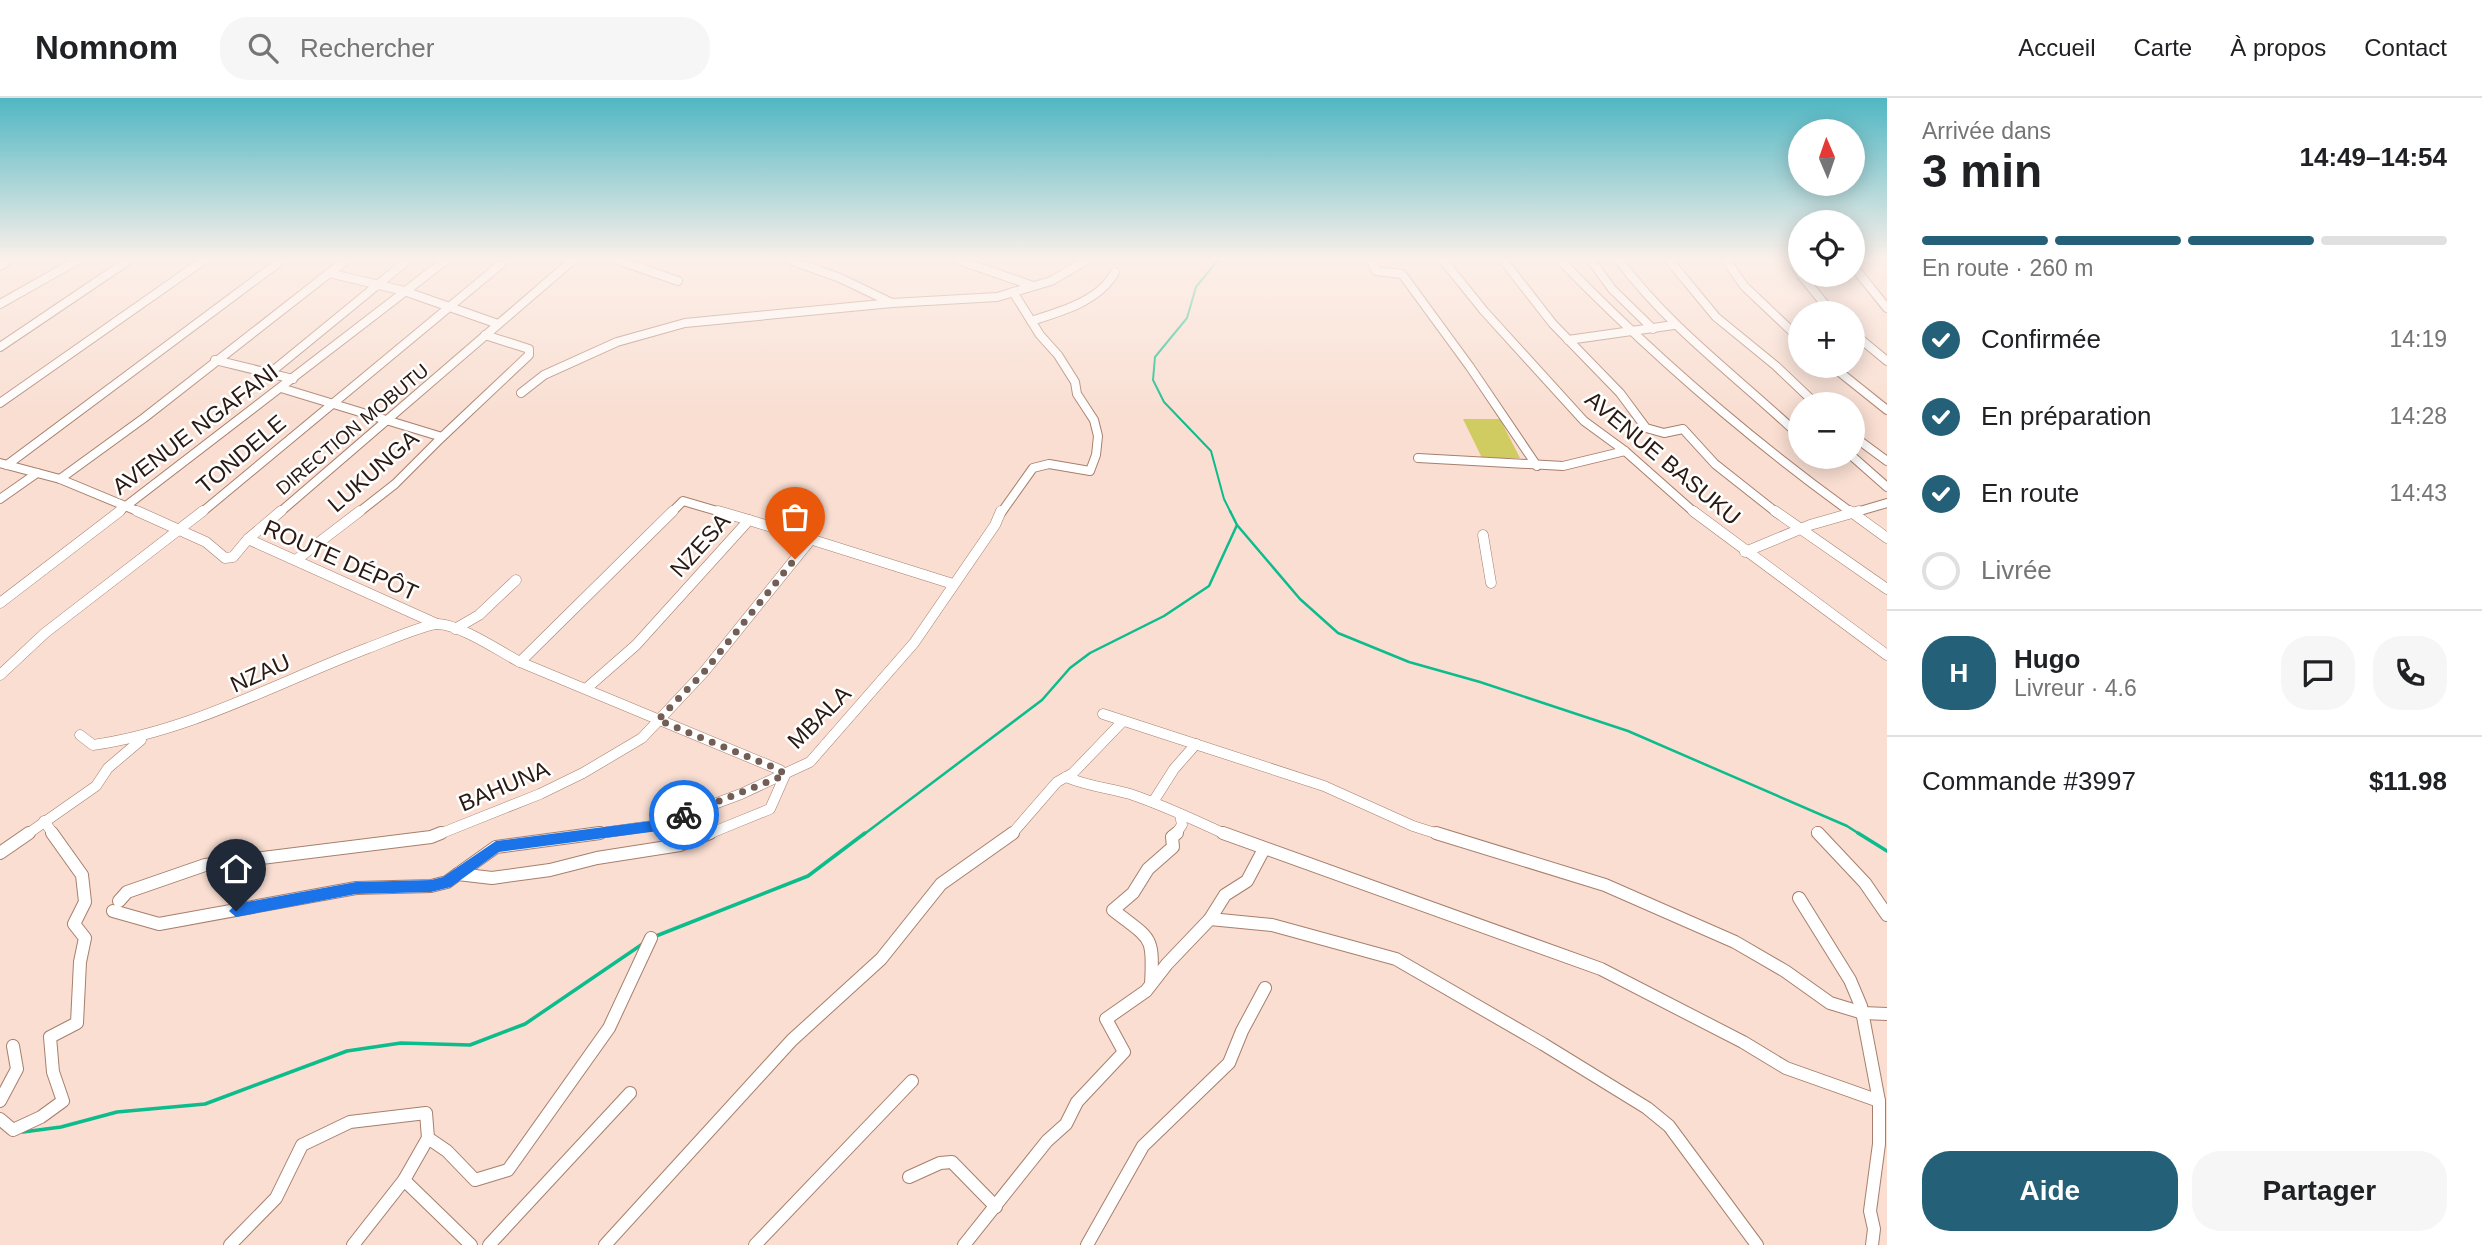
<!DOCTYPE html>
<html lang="fr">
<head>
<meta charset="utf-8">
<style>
  :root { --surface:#fff; --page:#f6f6f6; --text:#202124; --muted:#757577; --line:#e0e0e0; --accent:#246178 }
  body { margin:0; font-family:Helvetica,sans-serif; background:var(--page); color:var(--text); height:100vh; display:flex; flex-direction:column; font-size:26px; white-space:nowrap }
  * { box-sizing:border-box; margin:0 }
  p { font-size:23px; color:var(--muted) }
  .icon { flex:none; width:38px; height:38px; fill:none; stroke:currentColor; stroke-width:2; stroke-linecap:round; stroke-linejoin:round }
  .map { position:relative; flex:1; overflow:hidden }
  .sheet { display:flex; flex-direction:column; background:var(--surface); width:595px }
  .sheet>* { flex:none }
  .needle { width:46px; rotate:358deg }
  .fabs { position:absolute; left:1788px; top:21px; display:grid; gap:14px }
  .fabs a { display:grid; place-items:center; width:77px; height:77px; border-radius:50%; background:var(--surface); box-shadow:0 4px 18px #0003; font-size:35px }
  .pin { position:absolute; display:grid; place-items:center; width:60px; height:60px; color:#fff; margin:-72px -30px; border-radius:50% 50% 50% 0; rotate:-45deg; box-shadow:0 0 7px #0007 }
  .pin .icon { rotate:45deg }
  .courier { position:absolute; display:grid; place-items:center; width:70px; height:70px; margin:-35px; border:5px solid #1a73e8; border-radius:50%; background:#fff; color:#222; box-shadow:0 2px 9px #0007 }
  .summary em { font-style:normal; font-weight:600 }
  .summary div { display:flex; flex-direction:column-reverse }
  .summary { display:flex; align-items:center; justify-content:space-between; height:119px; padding:0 35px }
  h1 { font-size:46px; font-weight:600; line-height:52px }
  .bar { display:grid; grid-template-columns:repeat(4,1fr); gap:10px 7px; align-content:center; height:84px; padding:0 35px }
  .bar i { height:9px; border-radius:5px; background:var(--line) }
  .bar .current { background:var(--accent) }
  .bar p { grid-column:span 4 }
  .line { display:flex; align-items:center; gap:18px; padding:0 35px; border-top:2px solid var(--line) }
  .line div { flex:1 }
  .round { display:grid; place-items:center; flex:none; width:74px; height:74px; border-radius:28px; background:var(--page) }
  ol { padding:0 35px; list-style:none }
  li { display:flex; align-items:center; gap:21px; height:77px }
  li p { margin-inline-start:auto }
  li .icon { padding:7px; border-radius:50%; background:var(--accent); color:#fff; stroke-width:4 }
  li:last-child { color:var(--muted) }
  li i { width:38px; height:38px; border:4px solid var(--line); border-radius:50% }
  .action { display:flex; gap:14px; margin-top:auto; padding:14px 35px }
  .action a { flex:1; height:80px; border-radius:28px; background:var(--accent); color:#fff; font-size:28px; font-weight:600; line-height:80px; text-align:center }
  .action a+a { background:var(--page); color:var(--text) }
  header { display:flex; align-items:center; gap:42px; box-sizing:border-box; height:98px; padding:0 35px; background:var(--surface); border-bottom:2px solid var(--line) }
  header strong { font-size:33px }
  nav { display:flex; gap:38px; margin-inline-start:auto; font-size:24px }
  .search { width:490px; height:63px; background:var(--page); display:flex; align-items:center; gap:18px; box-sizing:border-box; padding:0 24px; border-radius:28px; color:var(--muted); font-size:26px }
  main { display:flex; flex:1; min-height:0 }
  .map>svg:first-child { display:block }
  .green { fill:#d1cc61 }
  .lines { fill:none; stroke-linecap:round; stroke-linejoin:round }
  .stream-far2 { stroke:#0dbc8c; stroke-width:2 }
  .stream-far1 { stroke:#0dbc8c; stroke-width:2.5 }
  .stream { stroke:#0dbc8c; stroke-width:3.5 }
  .minor-far2-casing { stroke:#a87f6c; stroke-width:10 }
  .minor-far1-casing { stroke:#a87f6c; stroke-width:11 }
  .minor-casing { stroke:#a87f6c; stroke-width:14 }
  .minor-far2 { stroke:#fff; stroke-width:8 }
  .minor-far1 { stroke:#fff; stroke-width:10 }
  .minor { stroke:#fff; stroke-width:12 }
  .route { fill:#1a73e8 }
  .done { stroke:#725e55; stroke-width:7; stroke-dasharray:0 12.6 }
  .labels { text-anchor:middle; stroke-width:5; stroke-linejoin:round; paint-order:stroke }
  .far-street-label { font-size:19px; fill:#291912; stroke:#fff }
  .street-label { font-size:23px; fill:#291912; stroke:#fff }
</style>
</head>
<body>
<header>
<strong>Nomnom</strong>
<div class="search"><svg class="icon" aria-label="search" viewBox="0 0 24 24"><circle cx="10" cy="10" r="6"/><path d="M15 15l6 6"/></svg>Rechercher</div>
<nav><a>Accueil</a><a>Carte</a><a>À propos</a><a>Contact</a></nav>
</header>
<main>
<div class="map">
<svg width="1887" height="1147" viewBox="0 0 1887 1147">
  <rect width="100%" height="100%" fill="#f9ded1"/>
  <path class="green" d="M1463,321H1500L1520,360H1482Z"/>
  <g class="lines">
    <path class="stream-far2" d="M1218,162L1196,189L1187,220L1155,259L1153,282L1164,304L1211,353L1224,401L1231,415"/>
    <g class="stream-far1">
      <path d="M1237,427L1300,501L1338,535L1409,564L1480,584L1628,633L1847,728L1861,737"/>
      <path d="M863,737L1042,602L1070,570L1090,555L1164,518L1209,488L1237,427L1230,413"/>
    </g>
    <g class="stream">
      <path d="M1858,735L1887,753"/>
      <path d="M656,838L808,778L865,735"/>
      <path d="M23,1034L61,1029L117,1014L205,1006L347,953L401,945L470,947L525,926L644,845"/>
    </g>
    <g class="minor-far2-casing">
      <g id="minor-far2">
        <path d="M618,162L678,183"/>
        <path d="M790,162L840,180L892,205"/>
        <path d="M958,162L1033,188"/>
        <path d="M1371,162L1376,173L1402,176L1470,269L1537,368"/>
        <path d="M1443,162L1484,213L1584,323L1625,353L1695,415"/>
        <path d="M1503,162L1553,226L1620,295L1646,330L1664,335L1683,331L1715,366L1777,415"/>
        <path d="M1560,162C1650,255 1747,339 1852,415"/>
        <path d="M1591,162L1612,191L1653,231"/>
        <path d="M1619,162C1670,231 1739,280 1801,339"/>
        <path d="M1669,162L1716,219L1776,268L1816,306"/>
        <path d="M1726,162L1744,188L1801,242"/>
        <path d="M1791,162L1801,177"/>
        <path d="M0,168L9,162"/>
        <path d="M1853,168L1887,210"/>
        <path d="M329,175L404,193L498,226"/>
        <path d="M1801,177L1832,215"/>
        <path d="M0,206L78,162"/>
        <path d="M1031,223C1060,214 1100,203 1115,174"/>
        <path d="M1853,235L1887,263"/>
        <path d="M1568,242L1674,227"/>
        <path d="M0,249L129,162"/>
        <path d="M215,262L293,281"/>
        <path d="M1832,268L1887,312"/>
        <path d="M270,275L408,162"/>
        <path d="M281,290L442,339L529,257V251L485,237"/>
        <path d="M521,295L544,277L617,244L685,225L892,205L997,199L1051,183L1087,162"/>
        <path d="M0,305L204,162"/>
        <path d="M1853,338L1887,363"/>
        <path d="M1853,359L1887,389"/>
        <path d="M1418,360L1563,368L1625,353"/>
        <path d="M0,365L60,381L142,415"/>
        <path d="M7,367L282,162"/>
        <path d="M60,381L144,320L346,162"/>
        <path d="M0,401L37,375"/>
        <path d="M117,415L446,162"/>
        <path d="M201,415L506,162"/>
        <path d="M279,415L573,162"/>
        <path d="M358,415L395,386L442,339"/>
        <path d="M671,415L683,403L724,415"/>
        <path d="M1001,415L1033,370L1049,366L1090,373L1096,357L1098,338L1094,322L1077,296L1075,284L1058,257L1040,237L1013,194"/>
        <path d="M1853,415L1887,405"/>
      </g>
    </g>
    <g class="minor-far1-casing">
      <g id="minor-far1">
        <path d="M137,413L206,444L225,460L233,459L248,441L437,526"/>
        <path d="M718,413L749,422"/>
        <path d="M1693,413L1887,557"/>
        <path d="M1775,413L1887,491"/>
        <path d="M1850,413L1887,440"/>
        <path d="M1483,437L1491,485"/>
        <path d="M248,441L281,413"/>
        <path d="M1745,454L1810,427L1859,413"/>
        <path d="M296,462L360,413"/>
        <path d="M0,505L120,413"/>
        <path d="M455,531L479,517L516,482"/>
        <path d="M520,564L780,672L785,677"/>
        <path d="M0,577L45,535L203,413"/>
        <path d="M588,589L636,547L749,422L953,486"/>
        <path d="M1103,616L1324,688L1413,728L1441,737"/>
        <path d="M80,637L93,647C191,633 276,585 368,550C382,545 425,526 438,526C461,527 499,553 520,564L673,413"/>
        <path d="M1066,679C1087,688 1108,690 1130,696C1163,707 1195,722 1227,737"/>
        <path d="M1153,704L1174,671L1196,646"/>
        <path d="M44,723L54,737"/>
        <path d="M1817,734L1820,737"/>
        <path d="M26,737L96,688L108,670L141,642"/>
        <path d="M437,737L540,696L583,675L642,640L704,574L812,440"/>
        <path d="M587,737L658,727L741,696L810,664L914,545L995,427L1001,413"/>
        <path d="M706,737L770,711L785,677"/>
        <path d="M1011,737L1057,684L1073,675L1123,623"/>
        <path d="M1175,737L1182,727L1180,716"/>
      </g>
    </g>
    <g class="minor-casing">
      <g id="minor">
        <path d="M1223,735L1601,871L1743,944L1786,970L1879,1003"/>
        <path d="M1436,735L1605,787L1735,844L1785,873L1830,905L1863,915L1887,916"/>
        <path d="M1818,735L1865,785L1887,817"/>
        <path d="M0,755L29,735"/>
        <path d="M458,776L496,749L600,735"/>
        <path d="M1799,800L1850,882L1861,908L1879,1003V1046L1870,1113L1874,1131L1872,1147"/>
        <path d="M119,803L127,794L205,767L431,739L441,735"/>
        <path d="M113,813L159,826L356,790L431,788L447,784L458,776L492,780L550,772L597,760L680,747L710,735"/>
        <path d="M1210,821L1272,827L1396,861L1543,946L1647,1010L1669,1028L1757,1147"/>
        <path d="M1151,886C1154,836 1151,842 1113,812L1133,795L1148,771L1173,749L1172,739L1177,735"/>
        <path d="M0,1003L17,971L13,948"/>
        <path d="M0,1021L13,1032L41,1019L63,1003L53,974L50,939L77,925L80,864L85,840L74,826L85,804L82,777L52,735"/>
        <path d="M909,1079L940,1065L952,1064L996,1109"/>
        <path d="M404,1082L471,1147"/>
        <path d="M230,1147L276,1100L302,1047L350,1024L426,1015L428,1040L447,1053L475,1082L508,1072L609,930L651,840"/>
        <path d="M353,1147L404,1082L428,1040"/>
        <path d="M489,1147L630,995"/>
        <path d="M605,1147L792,942L881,861L941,786L1013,735"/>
        <path d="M755,1147L912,983"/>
        <path d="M964,1147L1047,1043L1066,1026L1077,1004L1124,954L1106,921L1146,893L1167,866L1210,821L1225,797L1247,783L1264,751"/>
        <path d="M1087,1147L1143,1048L1229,965L1242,933L1265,890"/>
      </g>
    </g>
    <use href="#minor-far2" class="minor-far2"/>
    <use href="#minor-far1" class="minor-far1"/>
    <use href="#minor" class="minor"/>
  </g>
  <linearGradient id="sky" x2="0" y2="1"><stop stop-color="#50b7c3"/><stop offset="0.5" stop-color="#fcf0ea"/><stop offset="1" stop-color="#fcf0ea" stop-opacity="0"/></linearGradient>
  <rect width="1887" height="322" fill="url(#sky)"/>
  <path class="route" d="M684,712L688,713V721L658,733L499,754L451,789L431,794L356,796L236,819L229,813L236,806L356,784L431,782L443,779L496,743L658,722Z"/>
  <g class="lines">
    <path class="done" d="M684,717L785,677L780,672L658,622L704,574L795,461"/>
  </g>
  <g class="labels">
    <g class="far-street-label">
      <text transform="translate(352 331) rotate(-40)" y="7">DIRECTION MOBUTU</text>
    </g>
    <g class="street-label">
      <text transform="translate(195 331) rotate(-37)" y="8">AVENUE NGAFANI</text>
      <text transform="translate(241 356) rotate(-40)" y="8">TONDELE</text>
      <text transform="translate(1663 360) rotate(40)" y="8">AVENUE BASUKU</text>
      <text transform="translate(373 373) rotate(-41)" y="8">LUKUNGA</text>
      <text transform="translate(700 447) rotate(-48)" y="8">NZESA</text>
      <text transform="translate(341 462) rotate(24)" y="8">ROUTE DÉPÔT</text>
      <text transform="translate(260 575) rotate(-24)" y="8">NZAU</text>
      <text transform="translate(819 619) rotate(-45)" y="8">MBALA</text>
      <text transform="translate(504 688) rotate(-23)" y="8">BAHUNA</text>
    </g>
  </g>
</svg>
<div class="fabs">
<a><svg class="needle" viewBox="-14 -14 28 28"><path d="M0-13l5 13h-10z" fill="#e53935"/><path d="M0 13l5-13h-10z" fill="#757577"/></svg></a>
<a><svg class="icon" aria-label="locate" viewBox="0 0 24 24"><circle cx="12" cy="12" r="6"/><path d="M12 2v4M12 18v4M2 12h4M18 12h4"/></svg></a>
<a>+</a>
<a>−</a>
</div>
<div class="pin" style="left:795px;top:461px;background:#ea580c"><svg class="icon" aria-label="bag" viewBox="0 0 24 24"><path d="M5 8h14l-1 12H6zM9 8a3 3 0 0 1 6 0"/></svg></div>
<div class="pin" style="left:236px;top:813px;background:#1f2937"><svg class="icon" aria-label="home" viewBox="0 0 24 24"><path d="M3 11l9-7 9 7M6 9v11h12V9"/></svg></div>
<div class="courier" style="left:684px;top:717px"><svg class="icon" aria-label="bike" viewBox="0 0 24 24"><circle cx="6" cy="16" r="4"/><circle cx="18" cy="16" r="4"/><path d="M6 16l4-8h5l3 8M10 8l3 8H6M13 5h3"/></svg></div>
</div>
<section class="sheet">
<div class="summary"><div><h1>3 min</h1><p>Arrivée dans</p></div><em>14:49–14:54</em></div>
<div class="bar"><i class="current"></i><i class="current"></i><i class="current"></i><i></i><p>En route · 260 m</p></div>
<ol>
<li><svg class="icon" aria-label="check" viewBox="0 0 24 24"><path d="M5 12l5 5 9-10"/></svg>Confirmée<p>14:19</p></li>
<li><svg class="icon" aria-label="check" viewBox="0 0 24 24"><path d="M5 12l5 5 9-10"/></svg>En préparation<p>14:28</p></li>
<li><svg class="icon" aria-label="check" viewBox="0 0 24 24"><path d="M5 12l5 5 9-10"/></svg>En route<p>14:43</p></li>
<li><i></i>Livrée</li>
</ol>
<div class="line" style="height:126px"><b class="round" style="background:var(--accent);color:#fff">H</b><div><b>Hugo</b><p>Livreur · 4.6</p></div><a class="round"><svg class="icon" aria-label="chat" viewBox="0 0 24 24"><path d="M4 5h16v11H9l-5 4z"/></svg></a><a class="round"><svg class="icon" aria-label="phone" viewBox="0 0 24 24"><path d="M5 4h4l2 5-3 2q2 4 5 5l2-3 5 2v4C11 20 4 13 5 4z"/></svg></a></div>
<div class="line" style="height:91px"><div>Commande #3997</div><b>$11.98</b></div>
<div class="action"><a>Aide</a><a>Partager</a></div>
</section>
</main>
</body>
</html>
